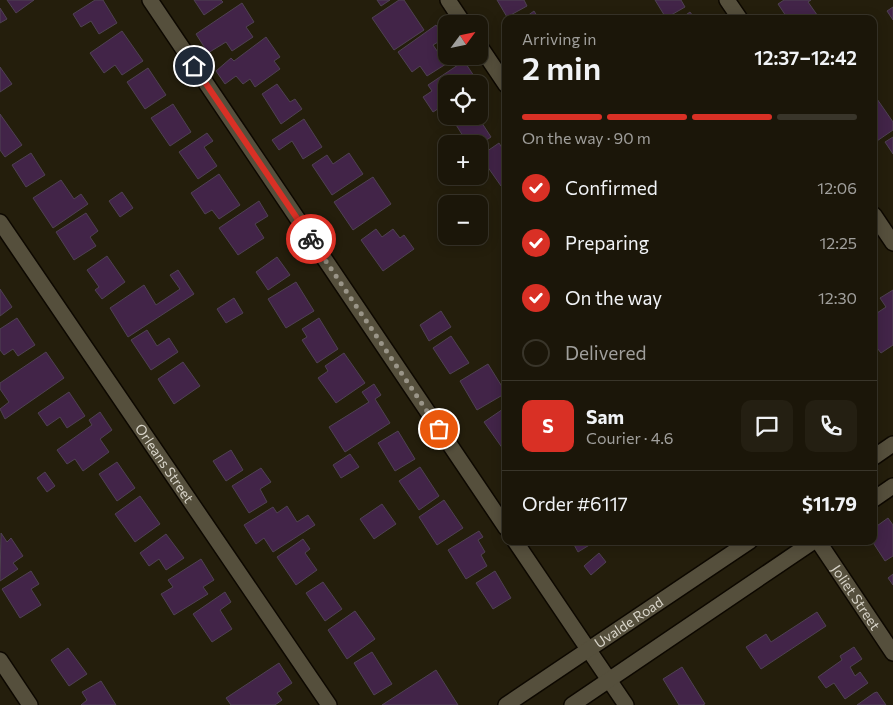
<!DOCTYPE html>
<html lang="en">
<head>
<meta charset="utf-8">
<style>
  :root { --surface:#1b1609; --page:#241f12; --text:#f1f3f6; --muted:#a09f9c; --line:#39352a; --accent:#d93025 }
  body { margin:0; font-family:Commissioner,sans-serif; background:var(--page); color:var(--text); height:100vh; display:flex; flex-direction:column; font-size:19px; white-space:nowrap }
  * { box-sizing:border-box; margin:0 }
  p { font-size:16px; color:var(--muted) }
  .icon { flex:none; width:28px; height:28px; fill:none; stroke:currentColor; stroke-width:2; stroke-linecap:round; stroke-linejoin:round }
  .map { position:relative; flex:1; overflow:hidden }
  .sheet { position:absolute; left:502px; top:15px; width:375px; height:530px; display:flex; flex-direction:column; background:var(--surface); border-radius:10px; box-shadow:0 2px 12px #0003,0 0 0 1px var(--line) }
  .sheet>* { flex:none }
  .needle { width:32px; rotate:57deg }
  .buttons { position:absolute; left:438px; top:15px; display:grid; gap:10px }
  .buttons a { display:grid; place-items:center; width:50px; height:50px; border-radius:10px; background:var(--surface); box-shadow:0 2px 12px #0003,0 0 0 1px var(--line); font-size:25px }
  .pin { position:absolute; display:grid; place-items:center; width:42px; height:42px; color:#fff; margin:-21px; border:2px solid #fff; border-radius:50%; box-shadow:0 1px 5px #0007 }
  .courier { position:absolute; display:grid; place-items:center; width:50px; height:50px; margin:-25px; border:4px solid #d93025; border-radius:50%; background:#fff; color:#222; box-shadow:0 1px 6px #0007 }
  .head em { font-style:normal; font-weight:600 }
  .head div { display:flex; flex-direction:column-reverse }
  .head { display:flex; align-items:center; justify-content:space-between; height:85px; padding:0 20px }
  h1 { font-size:32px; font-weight:600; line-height:38px }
  .bar { display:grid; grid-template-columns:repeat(4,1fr); gap:8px 5px; align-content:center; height:60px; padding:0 20px }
  .bar i { height:6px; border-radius:4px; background:var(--line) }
  .bar .current { background:var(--accent) }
  .bar p { grid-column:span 4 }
  .line { display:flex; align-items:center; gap:12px; padding:0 20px; border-top:1px solid var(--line) }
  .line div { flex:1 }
  .round { display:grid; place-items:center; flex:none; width:52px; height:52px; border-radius:10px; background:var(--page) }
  ol { padding:0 20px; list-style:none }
  li { display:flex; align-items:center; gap:15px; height:55px }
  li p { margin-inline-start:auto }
  li .icon { padding:5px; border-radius:50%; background:var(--accent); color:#fff; stroke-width:4 }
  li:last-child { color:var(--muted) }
  li i { width:28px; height:28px; border:2px solid var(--line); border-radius:50% }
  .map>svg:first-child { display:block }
  .building { fill:#422448; stroke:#4f4252 }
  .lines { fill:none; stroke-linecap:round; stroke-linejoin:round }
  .minor-casing { stroke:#0d0800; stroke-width:18 }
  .tertiary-casing { stroke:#0d0800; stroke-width:18 }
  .secondary-casing { stroke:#0d0800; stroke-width:18 }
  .minor { stroke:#554f3c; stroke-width:15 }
  .tertiary { stroke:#554f3c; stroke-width:15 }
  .secondary { stroke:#554f3c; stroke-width:15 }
  .done { stroke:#9a9588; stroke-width:5; stroke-dasharray:0 9 }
  .route { stroke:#d93025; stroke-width:6 }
  .labels { text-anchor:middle; stroke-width:5; stroke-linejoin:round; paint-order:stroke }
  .street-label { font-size:14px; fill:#d9d5ca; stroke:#0b0803 }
</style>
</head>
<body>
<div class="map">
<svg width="893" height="705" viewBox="0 0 893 705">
  <rect width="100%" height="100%" fill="#241e0c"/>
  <g class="building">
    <path d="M7,0H34L16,13Z"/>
    <path d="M95,0H103L117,23L99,34L91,21L81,27L73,14Z"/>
    <path d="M194,0H221L223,2L204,15Z"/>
    <path d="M377,0H390L381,6Z"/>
    <path d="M399,0H404L424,30L394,50L372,18Z"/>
    <path d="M497,0H524L527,6L507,17Z"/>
    <path d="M655,0H681L685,7L666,18Z"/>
    <path d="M784,0H811L808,2L820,19H788L778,4Z"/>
    <path d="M242,3L254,22L246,27L253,37L232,51L226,42L208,53L196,34Z"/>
    <path d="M893,7V20L887,11Z"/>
    <path d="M0,8L7,19L0,23Z"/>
    <path d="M534,11L539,19H523Z"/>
    <path d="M690,12L695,19H680Z"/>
    <path d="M436,25L445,38L433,45L446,64L427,76L420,66L412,72L398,52Z"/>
    <path d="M122,31L143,61L122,75L115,65L104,73L90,53Z"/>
    <path d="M266,37L280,57L274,61L280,69L255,87L250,79L243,84L236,76L225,84L216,71L231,58L234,61Z"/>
    <path d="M464,61L476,79L469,84H446V115L441,107L433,112L423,97L432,91L428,85Z"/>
    <path d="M0,67L12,84L0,92Z"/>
    <path d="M148,68L166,95L145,109L127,82Z"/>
    <path d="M277,84L290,102L295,99L302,109L281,124L262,94Z"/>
    <path d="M875,96L893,122V130L874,143V97Z"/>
    <path d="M173,104L191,132L170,146L151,118Z"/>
    <path d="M0,114L22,145L5,157L0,150Z"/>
    <path d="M479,115L482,119L480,120L491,137L479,145L468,144L453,120L459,116H479Z"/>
    <path d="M304,119L322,147L303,159L292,141L279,150L272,140Z"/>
    <path d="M207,133L213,141L204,147L217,166L198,179L179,152Z"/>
    <path d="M893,137V154L885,142Z"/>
    <path d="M499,143L506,154V182L501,186L480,156Z"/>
    <path d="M31,153L45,175L26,187L12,165Z"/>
    <path d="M349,153L363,174L332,195L312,165L327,155L333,164Z"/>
    <path d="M219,174L240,205L219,219L212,210L205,214L191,193Z"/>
    <path d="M373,177L391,204L353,230L334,202Z"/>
    <path d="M61,180L74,199L81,194L88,204L53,228L33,198Z"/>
    <path d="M122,192L133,208L120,217L109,201Z"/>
    <path d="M259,201L268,216L255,224L264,238L238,255L219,228Z"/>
    <path d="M86,213L98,231L90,237L96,246L74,260L56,232Z"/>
    <path d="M376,229L382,237L393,229L400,238L404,235L414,249L383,271L361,240Z"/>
    <path d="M107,256L125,282L102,299L95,290L99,287L87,270Z"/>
    <path d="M277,257L290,275L268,290L256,272Z"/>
    <path d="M178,270L194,294L128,337L110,308L144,285L156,305L180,289L170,275Z"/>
    <path d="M296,282L314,311L286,328L268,299Z"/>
    <path d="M0,289L12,307L0,316Z"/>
    <path d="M893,290V345L881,353L874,344V323L875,322L874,315L886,307L880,298Z"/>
    <path d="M234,298L243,313L226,323L217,309Z"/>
    <path d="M441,311L451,327L429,341L420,325Z"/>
    <path d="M17,318L35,345L18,356L13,349L4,355L0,350V329Z"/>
    <path d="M319,318L338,349L317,363L302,340L307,337L302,329Z"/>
    <path d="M147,330L157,346L169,338L178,352L151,370L131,340Z"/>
    <path d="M451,336L469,363L450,374L433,348Z"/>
    <path d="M46,352L64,378L5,419L0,409L9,402L0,389V383Z"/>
    <path d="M344,353L365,383L336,403L318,378L328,371L325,366Z"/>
    <path d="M183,362L200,386L174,404L158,379Z"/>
    <path d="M488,364L506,393L477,410L460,381Z"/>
    <path d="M374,384L381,395L375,399L390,423L345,452L329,427L369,402L362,392Z"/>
    <path d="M69,392L85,416L67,428L60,417L47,426L38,413Z"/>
    <path d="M506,407V447L503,449L484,422Z"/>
    <path d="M100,412L112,430L100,439L109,452L83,471L75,459L67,464L57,450L92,425L89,420Z"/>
    <path d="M398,431L415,459L395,471L378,443Z"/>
    <path d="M231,450L243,470L226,481L213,461Z"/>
    <path d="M350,454L359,467L341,478L333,465Z"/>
    <path d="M117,462L135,488L117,501L99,474Z"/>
    <path d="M420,467L439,496L419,510L399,481Z"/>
    <path d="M261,468L271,482L260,489L267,502L249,513L232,486Z"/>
    <path d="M45,472L55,486L47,492L37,478Z"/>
    <path d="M140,496L160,524L135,542L115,514Z"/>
    <path d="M444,500L463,528L437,545L419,517Z"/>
    <path d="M382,504L396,524L374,539L360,519Z"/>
    <path d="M287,506L297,522L308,515L315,525L273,552L264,538L256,544L244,525L273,507L277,513Z"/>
    <path d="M888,518L893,525V556L885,561L872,541H874V528Z"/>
    <path d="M479,531L483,537L478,540L485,552L481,555L487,566L466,579L448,550Z"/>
    <path d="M1,533L7,542L11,538L23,556L13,563L18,569L0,581Z"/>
    <path d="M166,534L184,558L166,570L159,559L149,566L140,553Z"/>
    <path d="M303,539L310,549L305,553L317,570L296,585L277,557Z"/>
    <path d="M572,541H596L578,552Z"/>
    <path d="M599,553L606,562L591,575L584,566Z"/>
    <path d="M201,559L214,580L203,587L208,594L174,615L161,594L173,587L168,580Z"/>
    <path d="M31,571L39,584L31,589L41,605L20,618L2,589Z"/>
    <path d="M495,571L511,598L493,609L476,583Z"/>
    <path d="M893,574V585L888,578Z"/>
    <path d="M323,582L342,609L325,621L306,593Z"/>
    <path d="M225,592L231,602L220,610L232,629L212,642L193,614Z"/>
    <path d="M355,611L375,639L347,659L328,630Z"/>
    <path d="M817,612L826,626L761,669L746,647L766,634L771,642Z"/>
    <path d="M854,647L862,659L850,667L855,676L860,672L868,683L845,699L834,683L826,688L818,677L842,660L840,656Z"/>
    <path d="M68,648L87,674L69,686L51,660Z"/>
    <path d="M372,652L392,684L374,695L354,663Z"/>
    <path d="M279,663L292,683L277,693L282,700L275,705H231L226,698Z"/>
    <path d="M682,667L705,704L702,705H679L663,679Z"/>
    <path d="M436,670L458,705H382Z"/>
    <path d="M101,681L116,705H81L87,700L82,692Z"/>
    <path d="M877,692L886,705H857L874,693Z"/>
  </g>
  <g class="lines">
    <g class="minor-casing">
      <g id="minor">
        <path d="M150,0L506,528"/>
        <path d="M448,0L464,24"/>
        <path d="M727,0L740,19"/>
        <path d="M479,45L506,85"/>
        <path d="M874,215L893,243"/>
        <path id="s1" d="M0,222L329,705"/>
        <path d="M515,541L588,649"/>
        <path id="s2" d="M818,541L893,653"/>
        <path d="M0,660L30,705"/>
      </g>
    </g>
    <g class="tertiary-casing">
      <path id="tertiary" d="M588,649L626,705"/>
    </g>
    <g class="secondary-casing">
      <g id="secondary">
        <path d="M874,457L893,444"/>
        <path d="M874,499L893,486"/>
        <path id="s3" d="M506,705L750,541"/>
        <path d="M572,705L814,541"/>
      </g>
    </g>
    <use href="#minor" class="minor"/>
    <use href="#tertiary" class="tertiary"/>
    <use href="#secondary" class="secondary"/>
  </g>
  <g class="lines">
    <path class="done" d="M311,239L439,429"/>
    <path class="route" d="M194,66L311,239"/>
  </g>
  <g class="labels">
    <g class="street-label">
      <text dy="5" stroke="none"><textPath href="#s1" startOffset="292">Orleans Street</textPath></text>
      <text dy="5" stroke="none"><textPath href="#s2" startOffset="68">Joliet Street</textPath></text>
      <text dy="5" stroke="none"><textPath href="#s3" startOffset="148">Uvalde Road</textPath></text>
    </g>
  </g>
</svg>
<div class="buttons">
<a><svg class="needle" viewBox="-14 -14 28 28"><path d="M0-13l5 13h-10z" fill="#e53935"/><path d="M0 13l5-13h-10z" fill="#a09f9c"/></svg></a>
<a><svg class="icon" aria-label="locate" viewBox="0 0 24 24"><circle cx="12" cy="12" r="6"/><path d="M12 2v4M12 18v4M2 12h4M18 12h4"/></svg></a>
<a>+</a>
<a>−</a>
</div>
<div class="pin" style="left:439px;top:429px;background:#ea580c"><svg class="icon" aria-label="bag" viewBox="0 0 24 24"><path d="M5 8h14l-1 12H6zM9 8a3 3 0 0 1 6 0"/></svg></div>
<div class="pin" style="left:194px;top:66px;background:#1f2937"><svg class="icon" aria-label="home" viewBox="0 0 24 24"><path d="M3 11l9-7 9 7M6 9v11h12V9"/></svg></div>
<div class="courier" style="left:311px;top:239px"><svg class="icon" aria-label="bike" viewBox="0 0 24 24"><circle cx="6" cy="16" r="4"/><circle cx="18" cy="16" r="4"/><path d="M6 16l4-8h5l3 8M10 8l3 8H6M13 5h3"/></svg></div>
<section class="sheet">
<div class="head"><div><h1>2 min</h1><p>Arriving in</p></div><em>12:37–12:42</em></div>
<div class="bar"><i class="current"></i><i class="current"></i><i class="current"></i><i></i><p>On the way · 90 m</p></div>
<ol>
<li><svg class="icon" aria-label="check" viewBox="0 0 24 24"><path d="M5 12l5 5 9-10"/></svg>Confirmed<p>12:06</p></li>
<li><svg class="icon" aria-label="check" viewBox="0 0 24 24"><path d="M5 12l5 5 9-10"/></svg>Preparing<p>12:25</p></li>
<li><svg class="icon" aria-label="check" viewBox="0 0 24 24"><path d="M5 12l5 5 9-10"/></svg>On the way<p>12:30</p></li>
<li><i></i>Delivered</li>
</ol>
<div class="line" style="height:90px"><b class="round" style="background:var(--accent);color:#fff">S</b><div><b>Sam</b><p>Courier · 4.6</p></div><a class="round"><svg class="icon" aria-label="chat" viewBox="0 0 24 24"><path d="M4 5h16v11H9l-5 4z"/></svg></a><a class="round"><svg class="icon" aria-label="phone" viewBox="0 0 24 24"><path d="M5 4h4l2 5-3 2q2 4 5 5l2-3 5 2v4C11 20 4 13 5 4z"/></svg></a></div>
<div class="line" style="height:65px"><div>Order #6117</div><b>$11.79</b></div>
</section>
</div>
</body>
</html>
